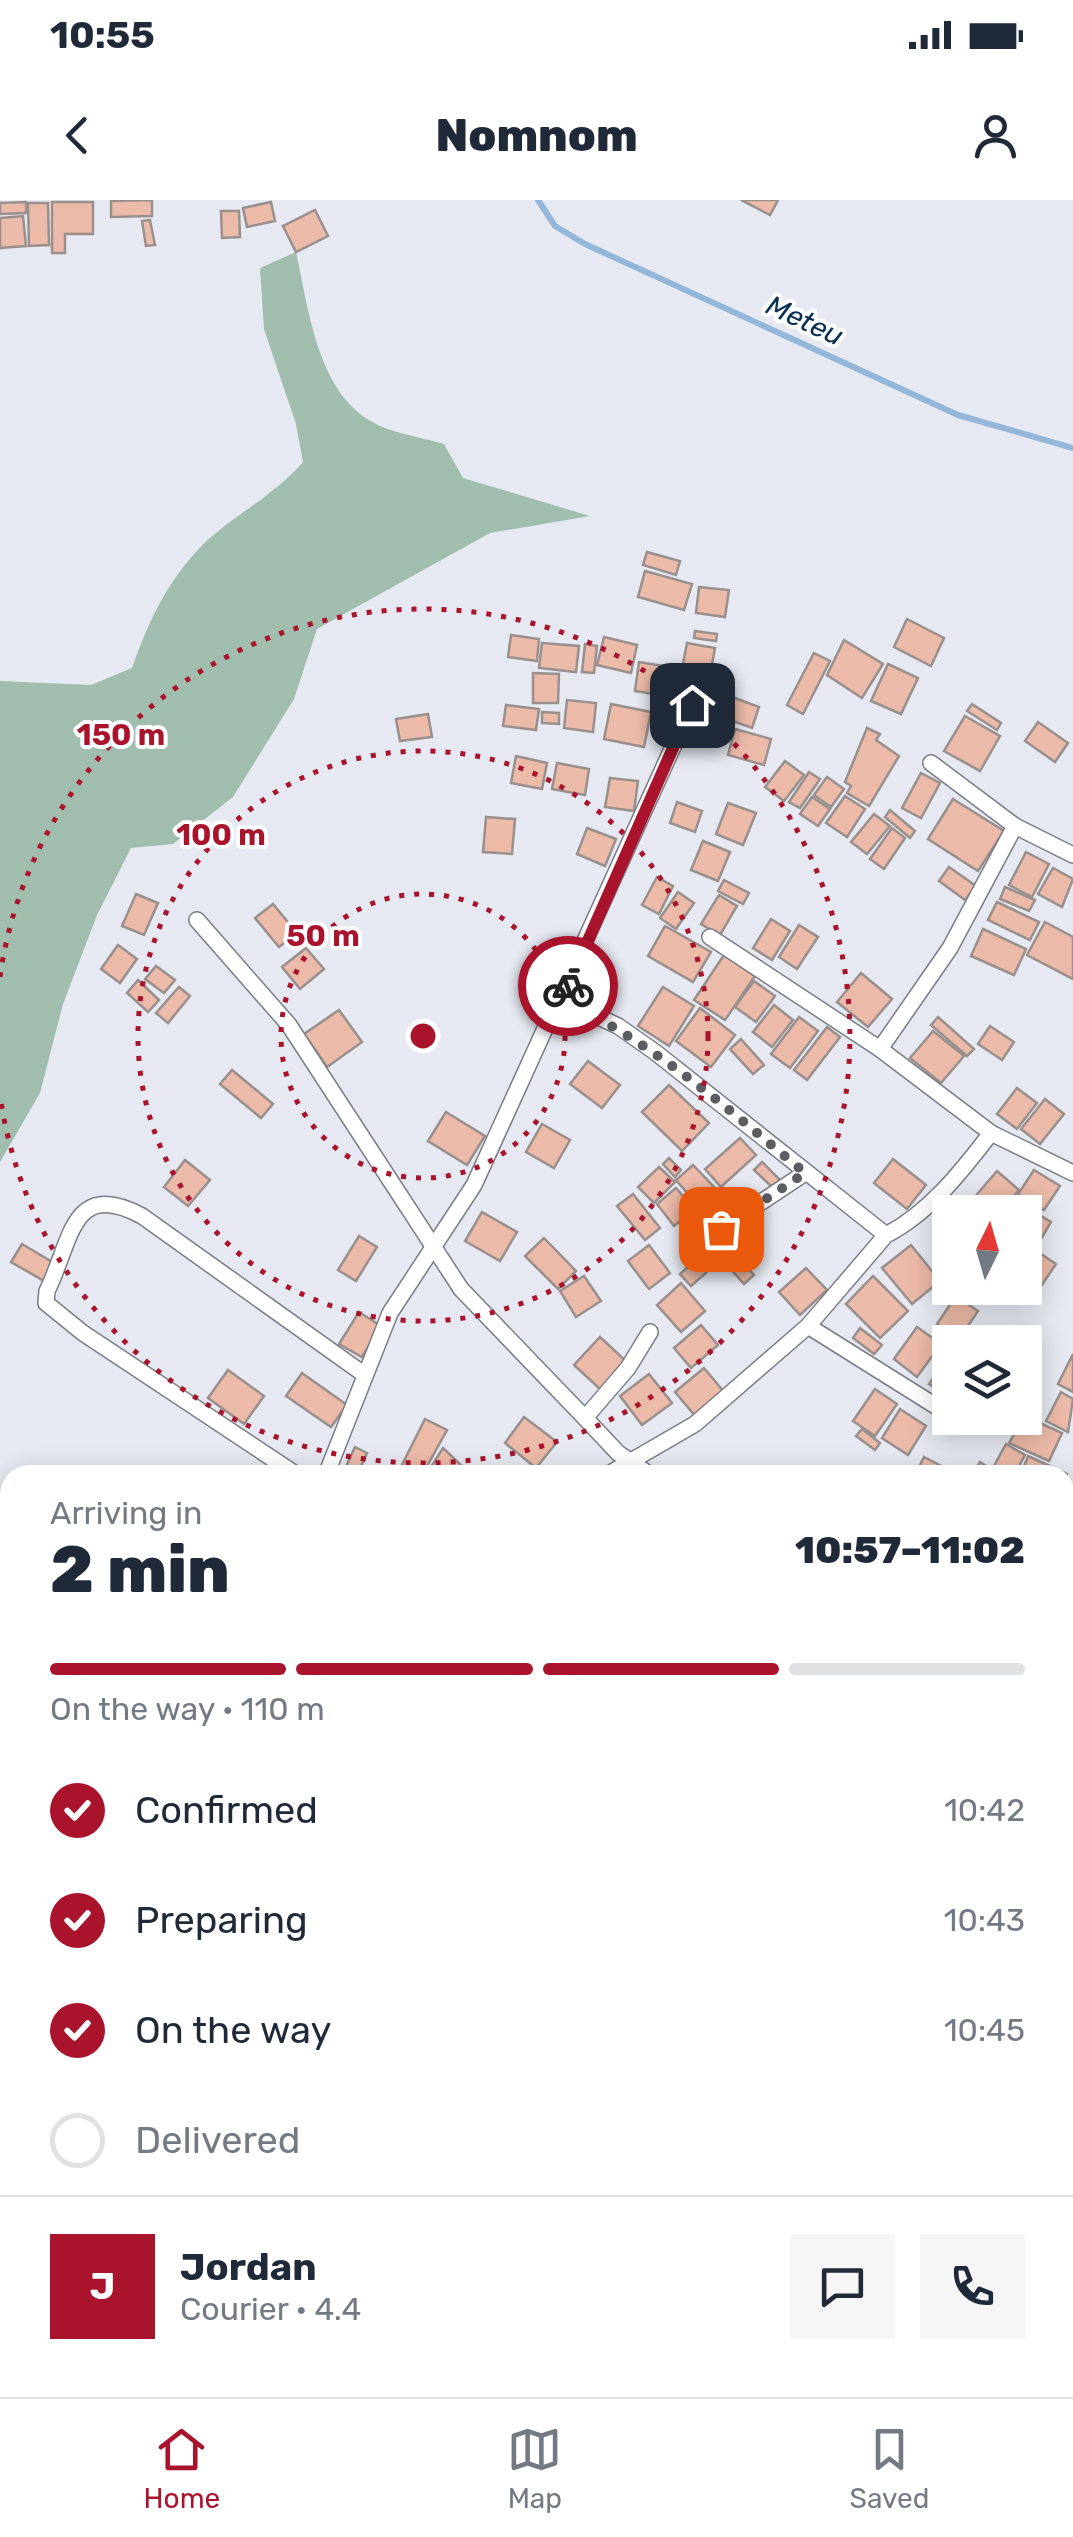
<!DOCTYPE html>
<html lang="en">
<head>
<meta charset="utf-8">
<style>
  :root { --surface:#fff; --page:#f6f6f7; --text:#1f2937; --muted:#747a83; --line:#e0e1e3; --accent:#aa132c }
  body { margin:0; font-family:Rubik,sans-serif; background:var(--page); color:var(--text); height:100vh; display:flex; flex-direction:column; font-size:38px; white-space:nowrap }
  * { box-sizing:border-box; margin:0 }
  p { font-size:32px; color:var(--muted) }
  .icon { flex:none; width:55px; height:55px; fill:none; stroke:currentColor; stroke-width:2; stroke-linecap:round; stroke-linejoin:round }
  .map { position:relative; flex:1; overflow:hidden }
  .details { position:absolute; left:0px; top:1265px; width:1075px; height:932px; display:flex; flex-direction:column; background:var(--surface); border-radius:30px 30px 0 0; box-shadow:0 5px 25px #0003 }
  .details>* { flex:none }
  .needle { width:65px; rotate:5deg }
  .buttons { position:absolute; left:932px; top:995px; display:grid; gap:20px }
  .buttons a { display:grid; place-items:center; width:110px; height:110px; border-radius:0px; background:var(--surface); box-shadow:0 5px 25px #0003; font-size:50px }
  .pin { position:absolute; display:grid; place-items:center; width:85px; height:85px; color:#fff; margin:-42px; border-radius:20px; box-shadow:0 5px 15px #0006 }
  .courier { position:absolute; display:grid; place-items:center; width:100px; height:100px; margin:-50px; border:8px solid #aa132c; border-radius:50%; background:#fff; color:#222; box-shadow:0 2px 12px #0007 }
  .overview em { font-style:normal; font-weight:800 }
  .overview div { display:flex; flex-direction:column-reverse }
  .overview { display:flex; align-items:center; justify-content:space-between; height:170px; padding:0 50px }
  h1 { font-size:65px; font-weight:800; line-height:75px }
  .bar { display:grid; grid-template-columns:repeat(4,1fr); gap:15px 10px; align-content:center; height:120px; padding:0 50px }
  .bar i { height:12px; border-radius:8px; background:var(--line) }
  .bar .current { background:var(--accent) }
  .bar p { grid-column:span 4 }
  .line { display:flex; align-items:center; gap:25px; padding:0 50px; border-top:2px solid var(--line) }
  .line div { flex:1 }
  .round { display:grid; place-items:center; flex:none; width:105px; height:105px; border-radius:0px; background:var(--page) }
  ol { padding:0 50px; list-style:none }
  li { display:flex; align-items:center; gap:30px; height:110px }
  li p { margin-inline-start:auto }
  li .icon { padding:10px; border-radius:50%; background:var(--accent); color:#fff; stroke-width:4 }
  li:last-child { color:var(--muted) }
  li i { width:55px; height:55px; border:5px solid var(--line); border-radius:50% }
  .status { display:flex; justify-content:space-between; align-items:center; height:70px; padding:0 50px; background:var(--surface); direction:ltr }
  .status svg { height:28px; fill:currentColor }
  header { display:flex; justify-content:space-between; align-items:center; height:130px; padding:0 50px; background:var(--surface); font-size:45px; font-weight:800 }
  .tab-bar { display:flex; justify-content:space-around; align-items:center; height:140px; border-top:2px solid var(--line); background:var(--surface); font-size:28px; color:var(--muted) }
  .tab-bar a { display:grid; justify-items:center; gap:5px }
  .tab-bar .current { color:var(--accent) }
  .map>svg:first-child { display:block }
  .green { fill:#a0bdae }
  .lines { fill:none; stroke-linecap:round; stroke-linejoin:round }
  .stream { stroke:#94b6d9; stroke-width:6 }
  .building { fill:#ecbaa8; stroke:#99908d; stroke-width:2.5 }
  .minor-casing { stroke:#7a7d84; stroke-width:18 }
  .minor { stroke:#fff; stroke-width:15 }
  .done { stroke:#5b5d61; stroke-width:10; stroke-dasharray:0 18 }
  .route { stroke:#aa132c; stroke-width:12 }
  .ring { fill:none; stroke:#aa132c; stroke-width:5; stroke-dasharray:5 10 }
  .labels { text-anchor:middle; stroke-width:8; stroke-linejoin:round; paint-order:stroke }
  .water-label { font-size:28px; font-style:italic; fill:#0a3052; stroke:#fff }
  .centre { fill:#aa132c; stroke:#fff; stroke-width:5 }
  .ring-label { font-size:30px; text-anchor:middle; font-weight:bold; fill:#aa132c; stroke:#fff; stroke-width:8; stroke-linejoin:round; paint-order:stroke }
</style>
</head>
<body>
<div class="status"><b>10:55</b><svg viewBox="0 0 49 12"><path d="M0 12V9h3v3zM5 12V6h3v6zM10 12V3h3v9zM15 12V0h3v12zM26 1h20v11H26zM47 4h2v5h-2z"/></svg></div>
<header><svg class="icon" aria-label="back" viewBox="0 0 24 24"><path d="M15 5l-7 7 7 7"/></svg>Nomnom<svg class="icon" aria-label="person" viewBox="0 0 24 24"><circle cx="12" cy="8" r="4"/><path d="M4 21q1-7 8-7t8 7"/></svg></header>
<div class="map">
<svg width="1073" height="2197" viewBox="0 0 1073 2197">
  <rect width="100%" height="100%" fill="#e6e9f1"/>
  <path class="green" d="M296,52C308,106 317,189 369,220C389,233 421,237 444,244L463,278L590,316L490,333L317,429L294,499L233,597L173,644L131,648L97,715L63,804L40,893L0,962V481L91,485L132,468C147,426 164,387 195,353C225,319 270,300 303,262L296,224L264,129L260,68Z"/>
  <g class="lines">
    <path class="stream" d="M538,0L555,26L585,44L958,215L1073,248"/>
  </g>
  <g class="building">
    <path d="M152,0V16L111,17V1Z"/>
    <path d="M741,0H778L770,15Z"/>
    <path d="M26,2V13L0,14V3Z"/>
    <path d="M52,2H93V34H65V53H52Z"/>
    <path d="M271,2L275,21L247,27L243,8Z"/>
    <path d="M28,3H48L49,45L29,46Z"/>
    <path d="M315,10L328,36L296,52L283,26Z"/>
    <path d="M221,11H239L240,37L222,38Z"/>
    <path d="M23,16L26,46L0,48V18Z"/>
    <path d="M150,20L155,45L146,46L142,21Z"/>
    <path d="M647,352L680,361L676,375L643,365Z"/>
    <path d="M645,371L692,384L684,410L638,397Z"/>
    <path d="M699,387L729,390L725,417L696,413Z"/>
    <path d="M907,419L944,438L931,466L894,447Z"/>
    <path d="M695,431L717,434L716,441L694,438Z"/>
    <path d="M511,435L539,439L537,461L508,457Z"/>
    <path d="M604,437L637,445L631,473L597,465Z"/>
    <path d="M844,440L883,464L862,498L827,475Z"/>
    <path d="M542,443L579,446L576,472L539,468Z"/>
    <path d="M687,443L715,448L710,475L682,469Z"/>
    <path d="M585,444L597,446L594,473L582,472Z"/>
    <path d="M814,453L830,461L803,514L787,505Z"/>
    <path d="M639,462L670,467L666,496L635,491Z"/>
    <path d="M888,464L918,478L901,514L871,501Z"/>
    <path d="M533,473L559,474L558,503H533Z"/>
    <path d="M727,495L759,507L752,528L719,516Z"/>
    <path d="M567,500L596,503L593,532L564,528Z"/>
    <path d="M611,504L651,512L644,547L604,539Z"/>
    <path d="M972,504L1001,523L997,530L967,511Z"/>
    <path d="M506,505L539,509L536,530L503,526Z"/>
    <path d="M542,512L559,513V524L542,523Z"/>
    <path d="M428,514L432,537L400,541L396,519Z"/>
    <path d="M965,516L1000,536L980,571L944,551Z"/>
    <path d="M1038,522L1068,543L1055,562L1025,541Z"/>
    <path d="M867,528L880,534L876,540L899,556L869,606L847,593L851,586L845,582Z"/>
    <path d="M735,529L771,539L764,565L728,555Z"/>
    <path d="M516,556L547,563L542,589L511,583Z"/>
    <path d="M785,561L804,575L784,601L765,587Z"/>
    <path d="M557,563L589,569L585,595L552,589Z"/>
    <path d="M809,572L820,579L800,608L789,602Z"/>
    <path d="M921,573L940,583L921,618L902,608Z"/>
    <path d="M827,577L844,589L831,607L814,595Z"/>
    <path d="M610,578L638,581L634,611L605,607Z"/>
    <path d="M845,596L865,609L847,637L826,623Z"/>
    <path d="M812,597L830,609L818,626L800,614Z"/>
    <path d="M953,599L1004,631L978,671L928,639Z"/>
    <path d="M677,602L702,611L695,632L670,623Z"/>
    <path d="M728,603L756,613L743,645L716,634Z"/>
    <path d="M890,610L915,631L910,638L885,617Z"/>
    <path d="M874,614L890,626L867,654L851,642Z"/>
    <path d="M486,617L515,619L512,654L483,652Z"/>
    <path d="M587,628L616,639L605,666L577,654Z"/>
    <path d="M892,628L905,638L884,669L870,659Z"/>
    <path d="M703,641L730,652L718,681L691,670Z"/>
    <path d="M1026,652L1049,664L1032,697L1009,685Z"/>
    <path d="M949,667L976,686L965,700L939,681Z"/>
    <path d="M1053,668L1073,679L1062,707L1038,694Z"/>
    <path d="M657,677L673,686L659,714L642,705Z"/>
    <path d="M724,680L749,693L743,704L718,691Z"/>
    <path d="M1005,687L1035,700L1029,711L1000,699Z"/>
    <path d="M678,692L694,703L676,729L660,718Z"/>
    <path d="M136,694L158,703L144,735L122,726Z"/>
    <path d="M719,695L737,706L720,735L701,724Z"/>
    <path d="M997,702L1039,722L1030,740L988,720Z"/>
    <path d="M273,704L297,733L279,747L255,718Z"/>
    <path d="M771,719L790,731L772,760L753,748Z"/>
    <path d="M1045,722L1073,737V779L1027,755Z"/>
    <path d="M799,725L818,737L797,769L779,757Z"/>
    <path d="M665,726L711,752L693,782L648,756Z"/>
    <path d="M983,729L1026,749L1014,775L971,756Z"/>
    <path d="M118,745L137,759L120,783L101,769Z"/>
    <path d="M306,748L324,769L300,789L282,767Z"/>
    <path d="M724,755L755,776L725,820L694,800Z"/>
    <path d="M156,766L175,780L164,793L145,779Z"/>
    <path d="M861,773L892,799L868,827L837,802Z"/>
    <path d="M138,780L159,800L148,812L127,793Z"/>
    <path d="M754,781L775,796L756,822L735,807Z"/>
    <path d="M179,787L190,796L168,823L156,813Z"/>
    <path d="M663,787L694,806L669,846L638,826Z"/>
    <path d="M774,805L793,820L772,847L753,832Z"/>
    <path d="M700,808L735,835L711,867L676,841Z"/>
    <path d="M339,810L362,842L327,867L304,834Z"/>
    <path d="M799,817L818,831L790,868L771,854Z"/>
    <path d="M938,817L974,849L967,856L931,825Z"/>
    <path d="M990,826L1014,842L1002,860L978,844Z"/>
    <path d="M827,827L840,837L807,880L794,870Z"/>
    <path d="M933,831L964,856L941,883L910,858Z"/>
    <path d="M741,839L764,865L753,874L730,849Z"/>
    <path d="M588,861L620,885L602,908L570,884Z"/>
    <path d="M232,870L273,904L261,918L220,884Z"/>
    <path d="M669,885L709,923L682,951L642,912Z"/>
    <path d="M1017,888L1037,903L1017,929L997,914Z"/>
    <path d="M1045,899L1064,914L1040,944L1021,929Z"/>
    <path d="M446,912L485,936L467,965L428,941Z"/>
    <path d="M542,924L570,940L554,968L526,952Z"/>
    <path d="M740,938L756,955L721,987L705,969Z"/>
    <path d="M669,958L681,970L675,977L663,964Z"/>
    <path d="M893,959L926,985L907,1009L874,983Z"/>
    <path d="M185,960L210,980L188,1006L164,987Z"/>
    <path d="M762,962L781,981L773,988L754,970Z"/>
    <path d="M693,965L714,987L696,1003L676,980Z"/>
    <path d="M659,967L675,982L654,1003L638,987Z"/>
    <path d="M1034,970L1060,986L1044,1010L1018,994Z"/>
    <path d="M997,971L1019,990L1000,1012H989L973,999Z"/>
    <path d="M676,988L694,1009L674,1026L657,1004Z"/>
    <path d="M633,994L660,1028L645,1040L617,1006Z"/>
    <path d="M1016,1001L1051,1022L1037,1046L1025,1039V1012H1009Z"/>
    <path d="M482,1012L517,1032L500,1061L465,1041Z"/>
    <path d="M359,1036L377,1047L356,1081L338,1070Z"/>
    <path d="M544,1038L576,1071L558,1089L525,1056Z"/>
    <path d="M1025,1043L1056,1064L1037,1092L1025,1084Z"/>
    <path d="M22,1044L54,1063L44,1081L11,1062Z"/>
    <path d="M649,1045L670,1073L649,1089L628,1061Z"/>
    <path d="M911,1045L940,1081L912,1104L882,1068Z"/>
    <path d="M728,1046L754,1075L744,1084L718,1055Z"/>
    <path d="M707,1050L718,1062L691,1086L680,1074Z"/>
    <path d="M806,1068L827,1090L800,1115L779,1092Z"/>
    <path d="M584,1076L601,1101L576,1117L560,1091Z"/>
    <path d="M873,1076L908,1111L880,1138L846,1104Z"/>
    <path d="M681,1083L705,1111L681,1132L657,1105Z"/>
    <path d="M956,1096L978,1111L959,1139L937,1124Z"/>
    <path d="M359,1112L381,1126L362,1157L339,1144Z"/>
    <path d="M701,1125L718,1145L691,1168L674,1148Z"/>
    <path d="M917,1127L941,1144L917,1177L894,1159Z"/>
    <path d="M860,1128L882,1145L874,1154L853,1138Z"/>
    <path d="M600,1137L628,1163L602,1191L574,1165Z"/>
    <path d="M950,1153V1197L929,1184Z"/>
    <path d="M1073,1154V1192L1058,1184Z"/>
    <path d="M704,1168L725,1193L696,1217L675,1192Z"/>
    <path d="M228,1170L264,1196L244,1224L208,1198Z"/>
    <path d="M302,1173L347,1205L331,1227L286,1196Z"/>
    <path d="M649,1174L672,1203L642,1225L620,1196Z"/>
    <path d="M875,1189L897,1204L875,1236L853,1221Z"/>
    <path d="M1061,1192L1073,1199L1068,1232L1046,1221Z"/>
    <path d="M900,1209L926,1226L908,1255L882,1238Z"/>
    <path d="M1025,1216L1062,1233L1049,1261L1009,1243Z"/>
    <path d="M524,1217L557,1242L536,1268L505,1243Z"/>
    <path d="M425,1219L447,1230L422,1275L402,1265Z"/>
    <path d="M862,1229L880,1243L875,1250L856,1236Z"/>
    <path d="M1006,1244L1025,1255L1014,1275L994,1266Z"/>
    <path d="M355,1247L367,1253L357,1275H342Z"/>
    <path d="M443,1248L463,1267L455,1275H439L431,1267Z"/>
    <path d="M1028,1256L1067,1274L1065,1279V1275H1037L1023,1269Z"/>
    <path d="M924,1257L957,1274V1275H915Z"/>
    <path d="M980,1262L1000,1275H972Z"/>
    <path d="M1067,1341L1073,1344V1377L1065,1373Z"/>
    <path d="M0,1734L10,1735V1777L0,1776Z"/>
    <path d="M0,1794L10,1795V1835L0,1833Z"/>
    <path d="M2,1938H10V1962L2,1963Z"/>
    <path d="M2,2012L10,2013V2037H0Z"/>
    <path d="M10,2057V2085L0,2087V2059Z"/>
    <path d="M0,2098H6L8,2122L0,2123Z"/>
    <path d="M131,2188H162V2197H132Z"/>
    <path d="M230,2188H261L263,2197H232Z"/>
    <path d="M686,2188H691L710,2197H681Z"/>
    <path d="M783,2188H803L808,2191L804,2197H776Z"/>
    <path d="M916,2188H934L945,2197H908Z"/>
  </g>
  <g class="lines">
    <g class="minor-casing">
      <g id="minor">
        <path d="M931,563L1015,626L1073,655"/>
        <path d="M197,720L289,825L461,1089L585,1218"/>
        <path d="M710,737L880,849L991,933L1073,973"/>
        <path d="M562,800L618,826L655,852L886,1035"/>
        <path d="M880,849L950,748L1015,626"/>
        <path d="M721,1029L805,973"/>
        <path d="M808,1126L950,1215"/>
        <path d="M650,1132L628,1168L585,1218L618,1253L650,1275"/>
        <path d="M955,1218L969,1226"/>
        <path d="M297,1275L83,1133L46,1103L47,1091C72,1041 71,978 142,1016L365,1175"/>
        <path d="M326,1275L390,1113L474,985L692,505"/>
        <path d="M607,1275L695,1224L808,1126L886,1035C929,1013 962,971 991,933"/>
        <path d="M1065,1535L1073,1537"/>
        <path d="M0,1855H10"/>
        <path d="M1065,1919L1073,1922"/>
        <path d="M1065,2041L1073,2003"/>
        <path d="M1059,2188L1061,2197"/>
        <path d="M20,2197L60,2188"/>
        <path d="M724,2197L728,2188"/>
        <path d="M856,2197L862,2188"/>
      </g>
    </g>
    <use href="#minor" class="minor"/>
  </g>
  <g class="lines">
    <path class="done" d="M568,786L562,800C654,843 727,908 805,973L721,1029"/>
    <path class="route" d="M568,786L692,505"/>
  </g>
  <g class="ring">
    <circle cx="423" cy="836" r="142"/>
    <circle cx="423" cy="836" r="285"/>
    <path d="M0 777A427 427 0 1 1 0 895"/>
  </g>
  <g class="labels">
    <g class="water-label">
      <text transform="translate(805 120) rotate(25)" y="10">Meteu</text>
    </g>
  </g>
  <circle cx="423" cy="836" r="15" class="centre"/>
  <g class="ring-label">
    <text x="121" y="545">150 m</text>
    <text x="221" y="645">100 m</text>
    <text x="323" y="746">50 m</text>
  </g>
</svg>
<div class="buttons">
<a><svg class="needle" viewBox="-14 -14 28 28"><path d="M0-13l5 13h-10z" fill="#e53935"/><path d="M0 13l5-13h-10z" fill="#747a83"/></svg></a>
<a><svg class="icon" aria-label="layers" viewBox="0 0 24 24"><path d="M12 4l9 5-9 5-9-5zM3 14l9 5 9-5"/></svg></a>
</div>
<div class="pin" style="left:721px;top:1029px;background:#ea580c"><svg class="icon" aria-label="bag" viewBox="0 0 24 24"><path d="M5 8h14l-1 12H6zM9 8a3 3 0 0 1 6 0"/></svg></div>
<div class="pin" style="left:692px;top:505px;background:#1f2937"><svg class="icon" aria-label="home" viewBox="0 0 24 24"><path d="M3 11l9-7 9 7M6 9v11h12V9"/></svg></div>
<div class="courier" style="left:568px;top:786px"><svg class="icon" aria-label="bike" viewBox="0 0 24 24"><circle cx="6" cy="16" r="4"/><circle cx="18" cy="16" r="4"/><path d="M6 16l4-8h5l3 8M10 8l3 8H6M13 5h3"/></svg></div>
<section class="details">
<div class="overview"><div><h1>2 min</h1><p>Arriving in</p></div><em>10:57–11:02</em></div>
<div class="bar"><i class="current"></i><i class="current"></i><i class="current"></i><i></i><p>On the way · 110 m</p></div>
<ol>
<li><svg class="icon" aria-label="check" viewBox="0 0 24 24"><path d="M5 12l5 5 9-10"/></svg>Confirmed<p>10:42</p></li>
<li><svg class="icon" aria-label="check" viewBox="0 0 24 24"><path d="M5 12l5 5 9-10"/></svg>Preparing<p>10:43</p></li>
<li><svg class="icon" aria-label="check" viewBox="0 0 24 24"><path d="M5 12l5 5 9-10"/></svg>On the way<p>10:45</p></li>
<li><i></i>Delivered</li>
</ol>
<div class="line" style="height:180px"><b class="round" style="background:var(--accent);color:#fff">J</b><div><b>Jordan</b><p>Courier · 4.4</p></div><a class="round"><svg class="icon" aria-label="chat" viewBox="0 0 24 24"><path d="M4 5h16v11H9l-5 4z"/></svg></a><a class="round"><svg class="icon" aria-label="phone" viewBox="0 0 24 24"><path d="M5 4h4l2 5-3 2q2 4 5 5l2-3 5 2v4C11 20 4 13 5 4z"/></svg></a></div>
</section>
</div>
<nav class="tab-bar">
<a class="current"><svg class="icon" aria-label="home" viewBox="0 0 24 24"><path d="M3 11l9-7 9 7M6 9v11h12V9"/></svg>Home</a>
<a><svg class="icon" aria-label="map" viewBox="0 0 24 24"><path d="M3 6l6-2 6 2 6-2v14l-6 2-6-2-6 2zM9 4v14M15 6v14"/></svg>Map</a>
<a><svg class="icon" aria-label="saved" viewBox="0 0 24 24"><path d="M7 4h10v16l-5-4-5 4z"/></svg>Saved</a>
</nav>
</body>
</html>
